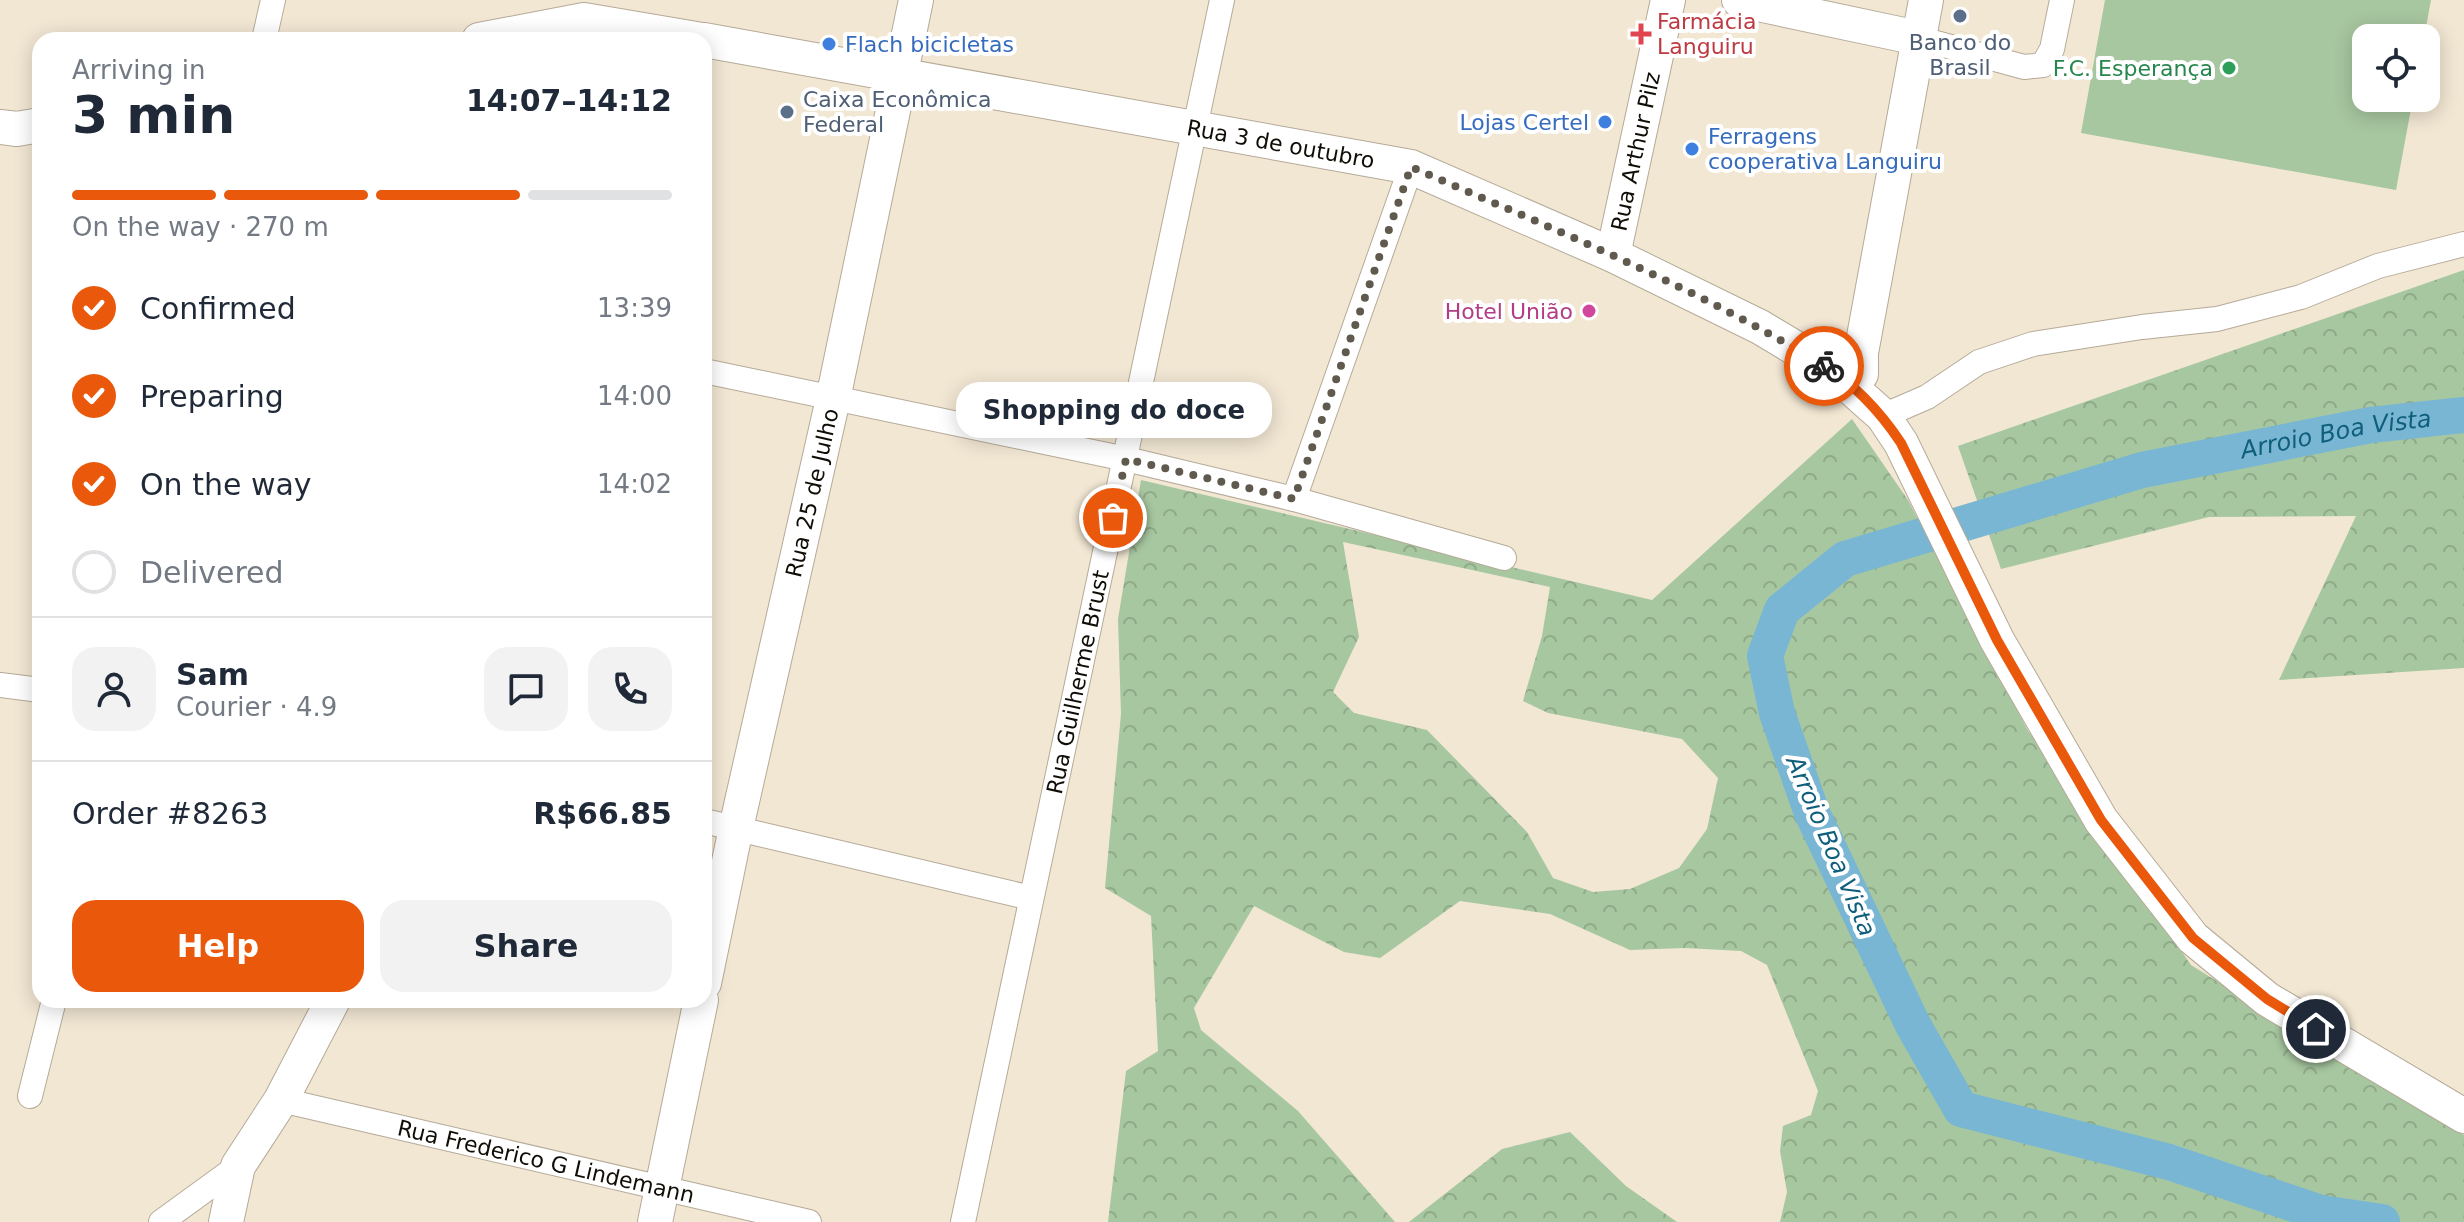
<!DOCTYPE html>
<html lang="en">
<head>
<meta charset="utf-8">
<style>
  :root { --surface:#fff; --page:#f2f2f3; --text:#1f2937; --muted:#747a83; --line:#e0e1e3; --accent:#ea580c }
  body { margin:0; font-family:"DejaVu Sans",sans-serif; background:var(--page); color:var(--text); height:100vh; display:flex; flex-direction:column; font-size:30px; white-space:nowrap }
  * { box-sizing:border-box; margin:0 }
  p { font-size:26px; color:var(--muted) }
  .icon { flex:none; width:44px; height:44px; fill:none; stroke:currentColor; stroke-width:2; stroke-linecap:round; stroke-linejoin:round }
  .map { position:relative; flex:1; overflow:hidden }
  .drawer { position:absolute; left:32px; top:32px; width:680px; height:976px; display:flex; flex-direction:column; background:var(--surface); border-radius:24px; box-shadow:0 4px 20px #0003 }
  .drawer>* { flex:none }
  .fabs { position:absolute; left:2352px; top:24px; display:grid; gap:16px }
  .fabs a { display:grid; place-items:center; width:88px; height:88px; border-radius:16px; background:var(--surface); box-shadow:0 4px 20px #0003; font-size:40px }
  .pin { position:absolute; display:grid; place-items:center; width:68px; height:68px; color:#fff; margin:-34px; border:4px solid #fff; border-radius:50%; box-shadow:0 2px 8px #0007 }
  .courier { position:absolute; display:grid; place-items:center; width:80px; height:80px; margin:-40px; border:6px solid #ea580c; border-radius:50%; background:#fff; color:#222; box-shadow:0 2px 10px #0007 }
  .bubble { position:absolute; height:56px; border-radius:24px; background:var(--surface); box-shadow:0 4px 20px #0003; font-size:26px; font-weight:700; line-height:56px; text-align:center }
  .overview em { font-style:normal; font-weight:700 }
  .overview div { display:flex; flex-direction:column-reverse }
  .overview { display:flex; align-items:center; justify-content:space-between; height:136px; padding:0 40px }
  h1 { font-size:52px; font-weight:700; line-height:60px }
  .bar { display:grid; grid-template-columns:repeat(4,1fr); gap:12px 8px; align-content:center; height:96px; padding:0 40px }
  .bar i { height:10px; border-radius:6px; background:var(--line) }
  .bar .selected { background:var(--accent) }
  .bar p { grid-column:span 4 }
  .line { display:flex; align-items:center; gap:20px; padding:0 40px; border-top:2px solid var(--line) }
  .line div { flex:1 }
  .round { display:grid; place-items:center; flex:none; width:84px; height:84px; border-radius:24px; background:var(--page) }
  ol { padding:0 40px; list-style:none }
  li { display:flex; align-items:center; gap:24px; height:88px }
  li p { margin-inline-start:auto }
  li .icon { padding:8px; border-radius:50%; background:var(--accent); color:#fff; stroke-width:4 }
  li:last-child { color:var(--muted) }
  li i { width:44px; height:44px; border:4px solid var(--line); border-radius:50% }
  .button { display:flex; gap:16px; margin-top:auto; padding:16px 40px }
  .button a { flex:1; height:92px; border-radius:24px; background:var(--accent); color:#fff; font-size:32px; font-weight:700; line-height:92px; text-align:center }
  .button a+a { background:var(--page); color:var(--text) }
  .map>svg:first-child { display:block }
  .green { fill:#a7c7a0 }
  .forest { fill:url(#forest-crowns); fill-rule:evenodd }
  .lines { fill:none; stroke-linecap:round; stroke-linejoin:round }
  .river { stroke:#79b6d4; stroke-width:36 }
  .minor-casing { stroke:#b5aa98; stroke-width:26 }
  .secondary-casing { stroke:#b5aa98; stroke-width:36 }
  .minor { stroke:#fff; stroke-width:24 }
  .secondary { stroke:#fff; stroke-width:34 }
  .done { stroke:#5f594e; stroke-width:8; stroke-dasharray:0 14.4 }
  .route { stroke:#ea580c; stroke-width:10 }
  .service-dot { fill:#5c6f8a; stroke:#fff; stroke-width:3 }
  .health-dot { fill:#e0444e; stroke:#fff; stroke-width:3 }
  .shop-dot { fill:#3f7fe0; stroke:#fff; stroke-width:3 }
  .leisure-dot { fill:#2e9e5b; stroke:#fff; stroke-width:3 }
  .hotel-dot { fill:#d1479c; stroke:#fff; stroke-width:3 }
  .labels { text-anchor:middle; stroke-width:8; stroke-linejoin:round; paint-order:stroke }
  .health-label { font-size:22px; fill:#be3a42; stroke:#fff; text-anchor:start }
  .service-label { font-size:22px; fill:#4e5e75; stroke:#fff }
  .shop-label { font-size:22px; fill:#366cbe; stroke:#fff; text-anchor:start }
  .leisure-label { font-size:22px; fill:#27864d; stroke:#fff; text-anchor:end }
  .street-label { font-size:22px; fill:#100d06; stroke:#fff }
  .hotel-label { font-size:22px; fill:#b23c85; stroke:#fff; text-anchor:end }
  .water-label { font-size:24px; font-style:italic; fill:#0f5e7c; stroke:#fff }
</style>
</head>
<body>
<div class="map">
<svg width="2464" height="1222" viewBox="0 0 2464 1222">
  <defs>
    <pattern id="forest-crowns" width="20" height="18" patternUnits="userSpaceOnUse" patternTransform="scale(2)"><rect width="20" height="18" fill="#a7c7a0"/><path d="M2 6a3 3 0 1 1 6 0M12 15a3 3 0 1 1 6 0" fill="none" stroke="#8faa88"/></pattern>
  </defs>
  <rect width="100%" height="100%" fill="#f2e7d3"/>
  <path class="green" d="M2105,0H2431L2424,38H2366V98H2413L2396,190L2081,133Z"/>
  <g class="forest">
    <path d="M2464,270V668L2279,680L2356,516L2209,517L2001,569L1958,446Z"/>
    <path d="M1852,419L1908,500L2027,729L2191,965L2464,1135V1222H1780L1787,1192L1780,1151L1783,1126L1811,1115L1818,1091L1767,965L1741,951L1685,948L1630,950L1550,914L1460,901L1380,958L1344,952L1254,906L1194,1008L1201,1030L1298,1111L1395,1222H1108L1126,1071L1158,1051L1151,916L1105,888L1121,714L1118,619L1141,480L1652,600ZM1343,542L1550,587L1542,636L1523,701L1548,713L1682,739L1718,778L1707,829L1679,868L1630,889L1593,892L1553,878L1527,832L1427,730L1354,713L1333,692L1359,637Z"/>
    <path d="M1570,1132L1626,1186L1677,1222H1409L1502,1149Z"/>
  </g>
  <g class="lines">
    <path class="river" id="s1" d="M2382,1222L2321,1213L2169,1162L1961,1109L1913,1025L1812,813L1777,713L1765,656L1782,610L1845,559L2142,470L2371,425L2464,415"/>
    <g class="minor-casing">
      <g id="minor">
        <path d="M1918,38L2024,67L2043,65L2052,49L2062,0"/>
        <path d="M264,40L273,0"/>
        <path d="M704,371L1126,459L1294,499L1504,558"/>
        <path d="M1883,416L1927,397L1979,362L2033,344L2142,327L2217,319L2301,297L2378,266L2464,244"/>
        <path d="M1294,499L1411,167"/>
        <path d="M0,685L40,690"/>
        <path d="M704,821L1031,898"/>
        <path d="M30,1096L54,1000"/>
        <path id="s2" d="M281,1100L809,1222"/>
        <path d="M161,1222L238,1166"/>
        <path id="s3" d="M963,1222L1222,0"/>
      </g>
    </g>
    <g class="secondary-casing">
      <g id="secondary">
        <path d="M1739,0L1918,38"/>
        <path d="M479,40L584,20L702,40"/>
        <path id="s4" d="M704,40L1411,167L1613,255L1760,327L1830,369L1861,353"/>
        <path d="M0,127L17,129L40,125"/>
        <path id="s5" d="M1613,255L1668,0"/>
        <path d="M1830,369L1883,416L1901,443L1997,640L2101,820L2193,938L2267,999L2464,1116"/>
        <path d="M1861,374V353L1926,0"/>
        <path id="s6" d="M704,983L736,828L833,399L916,0"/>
        <path d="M226,1222L238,1166L281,1100L333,1000"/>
        <path d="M655,1222L701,1000"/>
      </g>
    </g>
    <use href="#minor" class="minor"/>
    <use href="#secondary" class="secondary"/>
  </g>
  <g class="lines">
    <path class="done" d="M1113,518L1126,459L1294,499L1411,167C1551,228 1694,286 1824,366"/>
    <path class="route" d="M1824,366C1856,385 1881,413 1901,443L1997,640L2101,820L2193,938L2267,999L2316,1029"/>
  </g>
  <g class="service-dot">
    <circle cx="1960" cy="16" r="8"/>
    <circle cx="787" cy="112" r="8"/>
  </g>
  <path class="health-dot" d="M1637 22h8v8h8v8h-8v8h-8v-8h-8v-8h8z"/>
  <g class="shop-dot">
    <circle cx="829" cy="44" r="8"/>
    <circle cx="1605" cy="122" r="8"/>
    <circle cx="1692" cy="149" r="8"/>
  </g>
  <circle class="leisure-dot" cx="2229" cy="68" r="8"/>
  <circle class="hotel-dot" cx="1589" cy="311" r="8"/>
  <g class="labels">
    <g class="health-label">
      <text x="1657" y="29">Farmácia<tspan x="1657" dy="25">Languiru</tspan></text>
    </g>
    <g class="service-label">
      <text x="1960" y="50">Banco do<tspan x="1960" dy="25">Brasil</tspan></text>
      <text x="803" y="107" text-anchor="start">Caixa Econômica<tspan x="803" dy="25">Federal</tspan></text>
    </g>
    <g class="shop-label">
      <text x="845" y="52">Flach bicicletas</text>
      <text x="1589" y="130" text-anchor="end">Lojas Certel</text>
      <text x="1708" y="144">Ferragens<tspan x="1708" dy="25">cooperativa Languiru</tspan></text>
    </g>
    <g class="leisure-label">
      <text x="2213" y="76">F.C. Esperança</text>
    </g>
    <g class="street-label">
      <text dy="8" stroke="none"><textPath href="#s4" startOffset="586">Rua 3 de outubro</textPath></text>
      <text dy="8" stroke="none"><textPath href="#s5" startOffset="106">Rua Arthur Pilz</textPath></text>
      <text dy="8" stroke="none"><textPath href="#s6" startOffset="502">Rua 25 de Julho</textPath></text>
      <text dy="8" stroke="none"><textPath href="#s3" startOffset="552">Rua Guilherme Brust</textPath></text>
      <text dy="8" stroke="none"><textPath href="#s2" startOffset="272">Rua Frederico G Lindemann</textPath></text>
    </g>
    <g class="hotel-label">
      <text x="1573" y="319">Hotel União</text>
    </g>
    <g class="water-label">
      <text dy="8" stroke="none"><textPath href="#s1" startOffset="1570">Arroio Boa Vista</textPath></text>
      <text transform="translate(1831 846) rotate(67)" y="8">Arroio Boa Vista</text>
    </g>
  </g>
</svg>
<div class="fabs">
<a><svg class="icon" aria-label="locate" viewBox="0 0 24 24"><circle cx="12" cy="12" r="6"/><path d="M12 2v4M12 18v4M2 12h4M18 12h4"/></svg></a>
</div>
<div class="pin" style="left:1113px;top:518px;background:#ea580c"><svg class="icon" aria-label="bag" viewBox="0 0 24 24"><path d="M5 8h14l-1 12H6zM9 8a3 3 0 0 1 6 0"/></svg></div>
<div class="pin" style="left:2316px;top:1029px;background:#1f2937"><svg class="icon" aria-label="home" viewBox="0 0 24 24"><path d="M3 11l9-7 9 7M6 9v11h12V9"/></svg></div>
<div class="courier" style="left:1824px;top:366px"><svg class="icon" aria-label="bike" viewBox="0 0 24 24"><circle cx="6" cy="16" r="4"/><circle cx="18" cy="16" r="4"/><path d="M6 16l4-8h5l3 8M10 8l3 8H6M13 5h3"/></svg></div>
<div class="bubble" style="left:956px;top:382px;width:316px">Shopping do doce</div>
<section class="drawer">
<div class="overview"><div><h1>3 min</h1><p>Arriving in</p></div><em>14:07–14:12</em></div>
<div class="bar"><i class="selected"></i><i class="selected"></i><i class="selected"></i><i></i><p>On the way · 270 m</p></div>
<ol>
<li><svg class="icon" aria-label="check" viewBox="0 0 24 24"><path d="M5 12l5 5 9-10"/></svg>Confirmed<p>13:39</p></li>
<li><svg class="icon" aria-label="check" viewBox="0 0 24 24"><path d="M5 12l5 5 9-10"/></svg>Preparing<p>14:00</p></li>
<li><svg class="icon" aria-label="check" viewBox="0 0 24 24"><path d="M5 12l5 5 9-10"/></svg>On the way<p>14:02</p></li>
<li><i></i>Delivered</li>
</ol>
<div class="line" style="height:144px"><a class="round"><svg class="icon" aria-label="person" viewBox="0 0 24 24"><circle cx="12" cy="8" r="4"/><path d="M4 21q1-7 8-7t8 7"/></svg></a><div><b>Sam</b><p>Courier · 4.9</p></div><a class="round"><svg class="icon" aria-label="chat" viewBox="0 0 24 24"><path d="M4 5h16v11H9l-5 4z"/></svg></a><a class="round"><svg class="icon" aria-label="phone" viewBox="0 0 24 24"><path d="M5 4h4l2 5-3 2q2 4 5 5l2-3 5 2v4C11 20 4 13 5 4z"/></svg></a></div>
<div class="line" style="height:104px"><div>Order #8263</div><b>R$66.85</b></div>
<div class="button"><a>Help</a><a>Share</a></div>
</section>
</div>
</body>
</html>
